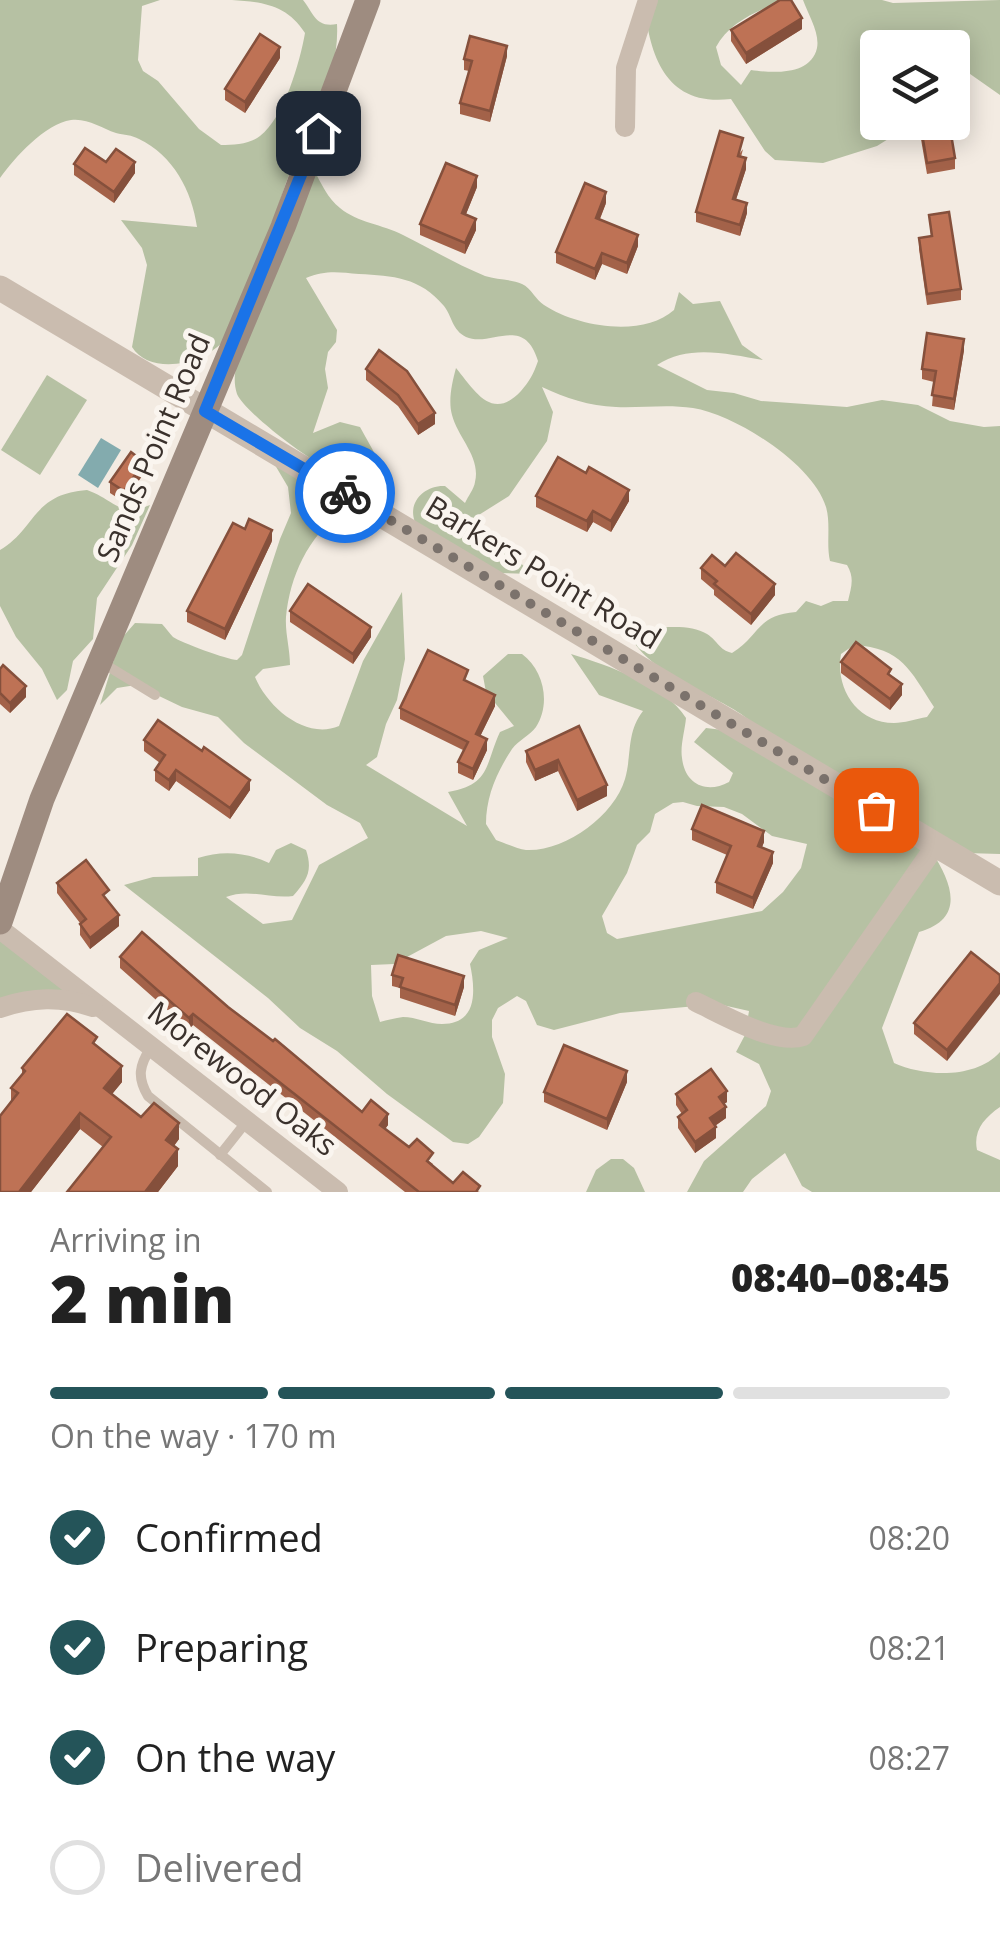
<!DOCTYPE html>
<html lang="en">
<head>
<meta charset="utf-8">
<style>
  :root { --surface:#fff; --page:#f6f6f6; --text:#222; --muted:#767676; --line:#e0e0e0; --accent:#245459 }
  body { margin:0; font-family:"Open Sans",sans-serif; background:var(--page); color:var(--text); height:100vh; display:flex; flex-direction:column; font-size:38px; white-space:nowrap }
  * { box-sizing:border-box; margin:0 }
  p { font-size:32px; color:var(--muted) }
  .icon { flex:none; width:55px; height:55px; fill:none; stroke:currentColor; stroke-width:2; stroke-linecap:round; stroke-linejoin:round }
  .map { position:relative; height:1192px; overflow:hidden }
  .side { display:flex; flex-direction:column; background:var(--surface); flex:1 }
  .side>* { flex:none }
  .tools { position:absolute; left:860px; top:30px; display:grid; gap:20px }
  .tools a { display:grid; place-items:center; width:110px; height:110px; border-radius:10px; background:var(--surface); box-shadow:0 5px 25px #0003; font-size:50px }
  .pin { position:absolute; display:grid; place-items:center; width:85px; height:85px; color:#fff; margin:-42px; border-radius:20px; box-shadow:0 5px 15px #0006 }
  .courier { position:absolute; display:grid; place-items:center; width:100px; height:100px; margin:-50px; border:8px solid #1a73e8; border-radius:50%; background:#fff; color:#222; box-shadow:0 2px 12px #0007 }
  .head em { font-style:normal; font-weight:800 }
  .head div { display:flex; flex-direction:column-reverse }
  .head { display:flex; align-items:center; justify-content:space-between; height:170px; padding:0 50px }
  h1 { font-size:65px; font-weight:800; line-height:75px }
  .bar { display:grid; grid-template-columns:repeat(4,1fr); gap:15px 10px; align-content:center; height:120px; padding:0 50px }
  .bar i { height:12px; border-radius:8px; background:var(--line) }
  .bar .selected { background:var(--accent) }
  .bar p { grid-column:span 4 }
  ol { padding:0 50px; list-style:none }
  li { display:flex; align-items:center; gap:30px; height:110px }
  li p { margin-inline-start:auto }
  li .icon { padding:10px; border-radius:50%; background:var(--accent); color:#fff; stroke-width:4 }
  li:last-child { color:var(--muted) }
  li i { width:55px; height:55px; border:5px solid var(--line); border-radius:50% }
  .map>svg:first-child { display:block }
  .green { fill:#b6c1a3; fill-rule:evenodd }
  .water { fill:#83abae }
  .lines { fill:none; stroke-linecap:round; stroke-linejoin:round }
  .service { stroke:#cabcaf; stroke-width:10 }
  .minor { stroke:#cabcaf; stroke-width:20 }
  .tertiary { stroke:#cabcaf; stroke-width:25 }
  .secondary { stroke:#9e8c80; stroke-width:25 }
  .wall { fill:#a36249 }
  .shaded-wall { fill:#85503c }
  .building { fill:#be7255; stroke:#85503c; stroke-width:2.5 }
  .done { stroke:#7b726c; stroke-width:10; stroke-dasharray:0 18 }
  .route { stroke:#1a73e8; stroke-width:12 }
  .labels { text-anchor:middle; stroke-width:10; stroke-linejoin:round; paint-order:stroke }
  .street-label { font-size:30px; fill:#3a312c; stroke:#faf5ef }
</style>
</head>
<body>
<div class="map">
<svg width="1000" height="1192" viewBox="0 0 1000 1192">
  <rect width="100%" height="100%" fill="#f3ebe2"/>
  <g class="green">
    <path d="M0,0H160L142,6L138,60L143,71L158,81L199,129L221,145C234,145 250,144 260,136C284,118 300,62 305,33C287,5 263,2 232,0H303C314,14 316,28 337,24C340,81 305,130 286,183C272,224 259,264 241,304C236,315 232,330 225,339C205,365 150,376 132,347L147,265L142,248L121,220L197,227C192,191 173,155 139,139C132,135 124,135 116,133C101,128 88,118 71,120C45,124 15,157 0,178Z"/>
    <path d="M644,0H785C759,10 729,22 716,47L721,65L741,85L751,70C772,73 811,76 817,48C820,33 808,14 803,0H882L893,3L1000,0V95L953,62L952,48H878V122L906,123L901,131L877,146L839,158L823,163L775,160L765,151L731,99C665,107 649,55 644,0Z"/>
    <path d="M314,170C321,183 328,199 340,208C358,223 382,224 403,235C431,249 456,264 485,276C497,280 512,279 522,284C531,288 536,300 544,305C577,327 643,338 674,310L679,292L693,304L720,301L742,345L763,360C727,354 689,344 657,365L707,390L734,393L761,401L847,407L882,400L918,405L950,421L984,427L1000,426V854L932,852C952,883 966,919 919,932L882,1028L894,1063C925,1077 976,1079 1000,1052V1107C984,1118 973,1131 977,1150L1000,1160V1192H812L802,1186L785,1153L752,1179L743,1192H687L704,1161L766,1106L771,1091L759,1064L736,1052L745,1035L749,1011L718,1004L620,1013L554,1030L537,1025L526,1001L517,996L498,1008L492,1020V1037L505,1074L503,1103L479,1137L468,1144L453,1142L387,1094L337,1051L300,1028L268,998L124,885L153,877L198,876V858C222,850 246,852 269,863L276,850L291,843L306,850C313,871 307,880 293,896C270,899 248,888 226,897L263,924L292,920L319,865L368,838L360,823L327,805L244,743L218,717L182,707L136,685L117,688L100,705L120,640L135,623L162,624C166,628 169,633 173,637C180,642 228,660 237,660L242,655L280,539L291,513L288,487L275,465L336,501L341,513C308,537 290,576 286,617C285,633 290,649 290,665L263,669L255,677C268,708 306,740 339,726L363,661L402,592L405,659L397,700L386,724L377,757L366,765L467,826L448,792C491,785 485,764 500,732L514,726L486,692L483,676L508,654H522C544,670 551,704 536,727C529,736 519,740 512,749C497,772 486,796 486,824L496,840C505,843 517,849 526,850C565,852 614,816 625,779C632,755 626,733 643,711L599,695L571,654C607,665 666,685 686,718C685,730 680,746 682,758C685,785 707,794 729,782L733,773L694,742L706,728L766,735C758,728 750,720 741,714C709,692 639,669 628,629C651,630 687,621 707,634C718,641 719,650 732,653C761,635 756,615 796,612L806,601L821,606L833,601H848C851,588 855,578 847,565L830,561C826,544 831,524 826,507C813,464 736,415 693,408C667,404 642,408 616,407C589,406 566,398 542,387L553,412L547,441L509,496L474,518L532,574L497,573L415,522C407,502 425,485 445,486L465,503C468,496 474,489 475,482C481,457 458,438 452,415C448,400 452,383 456,368C475,391 492,422 521,391C529,382 534,373 538,361C524,314 491,348 466,337C452,330 452,316 444,306C420,277 393,276 359,274C338,272 325,270 306,278L337,330L336,342L328,352L325,369L328,388L313,433L340,422L360,427L375,454V470C370,475 363,480 355,480C333,480 245,414 237,394C227,363 253,340 257,313ZM854,645C902,648 910,670 934,707L927,717C916,719 904,723 894,723C856,723 835,687 841,654ZM683,802L697,806L724,807L742,814L772,836L807,844L801,868L783,892L762,911L617,939L607,933L602,916L627,873L637,845L650,832L655,814L673,803ZM481,931L508,938L479,950L470,964C475,988 479,1024 442,1024C429,1024 416,1017 403,1017C395,1018 387,1020 380,1022L372,996L371,965L394,964L446,936Z"/>
    <path d="M47,375L87,400L40,475L1,450Z"/>
    <path d="M87,490C115,500 119,518 150,505L132,545L97,598L93,639L73,661L67,690L57,700L42,669L16,637L0,606V550C36,529 32,494 87,490Z"/>
    <path d="M0,929L83,1004L0,1008Z"/>
    <path d="M611,1159H623L634,1168L645,1192H586L596,1170Z"/>
  </g>
  <path class="water" d="M101,438L121,450L98,488L78,475Z"/>
  <g class="lines">
    <g class="service">
      <path d="M101,662L155,695"/>
      <path d="M151,1047C139,1066 137,1077 148,1096L267,1192"/>
      <path d="M220,1155L247,1121"/>
    </g>
    <g class="minor">
      <path d="M625,127L626,68L648,0"/>
      <path d="M0,929L338,1192"/>
      <path d="M696,1002C722,1014 776,1046 803,1036L936,845"/>
      <path d="M0,1008C32,997 61,996 93,1007"/>
    </g>
    <path class="tertiary" d="M0,288L1000,883"/>
    <path class="secondary" d="M0,922L42,799L283,227L368,0"/>
  </g>
  <g class="wall">
    <path d="M802,29L746,64L731,41V30Z"/>
    <path d="M507,56L490,122L460,114V103L469,71L464,70V59Z"/>
    <path d="M280,58L245,113L225,100V89Z"/>
    <path d="M952,63L961,89V100L956,101L959,126L950,128L955,158V169L927,174L918,122H952Z"/>
    <path d="M743,149L741,157L746,169L736,199L747,213L740,236L696,222V212Z"/>
    <path d="M106,162L135,173L114,203L74,175V164Z"/>
    <path d="M477,187L466,214L476,230L465,254L420,235V224Z"/>
    <path d="M606,203L600,219L638,246L627,274L602,264L595,280L556,263V252Z"/>
    <path d="M929,215L961,289V300L927,305L919,249V238L931,236Z"/>
    <path d="M964,350L954,410L932,406L934,382L922,379V369Z"/>
    <path d="M366,369L435,424L418,435L398,406L366,380Z"/>
    <path d="M144,473L124,502L110,493V482Z"/>
    <path d="M536,496L629,501L611,532L593,522L587,532L536,507Z"/>
    <path d="M272,541L225,640L187,622V611Z"/>
    <path d="M725,566L775,595L751,625L714,595V590L701,579V568Z"/>
    <path d="M290,611L371,637L353,664L290,622Z"/>
    <path d="M841,662L891,676L902,695L890,710L841,673Z"/>
    <path d="M0,669L26,697L10,713L0,704Z"/>
    <path d="M468,682L495,706L480,736L487,750L473,780L458,773V762L463,750L400,719V708Z"/>
    <path d="M579,726L607,796L577,811L558,771L535,781L526,762V751Z"/>
    <path d="M144,740L250,790L230,819L176,781L169,791L155,781V770L160,763L144,751Z"/>
    <path d="M692,829L764,842L762,847L773,863L753,909L716,893V882L727,855L692,840Z"/>
    <path d="M57,883L108,901L119,926L90,949L80,935V923L57,893Z"/>
    <path d="M971,952L947,1061L914,1034V1023Z"/>
    <path d="M120,957L228,1007L362,1112L388,1125L385,1129L433,1164L432,1165L453,1183L480,1192H405L193,1025L189,1029L120,968Z"/>
    <path d="M392,975L464,987L455,1016L400,998V988L392,986Z"/>
    <path d="M97,1046L122,1082L112,1094L141,1117L179,1139L174,1146L178,1166L158,1192H67L103,1147L80,1129L31,1192H0L11,1102V1088L22,1074V1068Z"/>
    <path d="M627,1082L607,1130L544,1102V1092Z"/>
    <path d="M676,1094L727,1102L724,1104L726,1118L715,1126L716,1138L695,1153L678,1128V1117L682,1114L676,1105Z"/>
  </g>
  <g class="shaded-wall">
    <path d="M802,18V29L746,64V53Z"/>
    <path d="M507,46V56L490,122V111Z"/>
    <path d="M280,47V58L245,113V102Z"/>
    <path d="M746,158V169L733,209V199Z"/>
    <path d="M135,162V173L114,203V192Z"/>
    <path d="M477,176V187L462,224V213Z"/>
    <path d="M606,192V203L596,228V218Z"/>
    <path d="M747,203V213L740,236V225Z"/>
    <path d="M476,219V230L465,254V243Z"/>
    <path d="M638,235V246L627,274V263Z"/>
    <path d="M602,253V264L595,280V269Z"/>
    <path d="M964,339V350L954,410V399Z"/>
    <path d="M435,413V424L418,435V424Z"/>
    <path d="M144,462V473L124,502V491Z"/>
    <path d="M629,490V501L611,532V521Z"/>
    <path d="M593,511V522L587,532V521Z"/>
    <path d="M272,530V541L225,640V629Z"/>
    <path d="M775,584V595L751,625V614Z"/>
    <path d="M371,627V637L353,664V654Z"/>
    <path d="M902,684V695L890,710V699Z"/>
    <path d="M26,686V697L10,713V703Z"/>
    <path d="M495,695V706L476,745V734Z"/>
    <path d="M487,739V750L473,780V769Z"/>
    <path d="M558,760V771L535,781V770Z"/>
    <path d="M176,770V781L169,791V780Z"/>
    <path d="M250,780V790L230,819V808Z"/>
    <path d="M607,785V796L577,811V800Z"/>
    <path d="M764,831V842L758,857V846Z"/>
    <path d="M773,852V863L753,909V898Z"/>
    <path d="M119,915V926L90,949V938Z"/>
    <path d="M464,976V987L455,1016V1005Z"/>
    <path d="M1000,983V994L947,1061V1050Z"/>
    <path d="M193,1014V1025L189,1029V1018Z"/>
    <path d="M122,1066V1082L104,1104V1088Z"/>
    <path d="M627,1071V1082L607,1130V1119Z"/>
    <path d="M727,1091V1102L719,1107V1097Z"/>
    <path d="M726,1107V1118L710,1129V1118Z"/>
    <path d="M80,1113V1129L31,1192H19Z"/>
    <path d="M388,1114V1125L380,1136V1125Z"/>
    <path d="M179,1123V1139L166,1156V1140Z"/>
    <path d="M716,1127V1138L695,1153V1142Z"/>
    <path d="M178,1149V1166L158,1192H145Z"/>
  </g>
  <g class="building">
    <path d="M780,0H791L802,18L746,53L731,30Z"/>
    <path d="M260,34L280,47L245,102L225,89Z"/>
    <path d="M470,36L507,46L490,111L460,103L472,61L464,59Z"/>
    <path d="M952,63H956L961,89L954,90L959,116L952,117Z"/>
    <path d="M920,122H949L955,158L927,163Z"/>
    <path d="M720,131L743,138L738,156L746,158L733,199L747,203L740,225L696,212Z"/>
    <path d="M85,148L106,162L116,149L135,162L114,192L74,164Z"/>
    <path d="M446,163L477,176L462,213L476,219L465,243L420,224Z"/>
    <path d="M585,183L606,192L596,218L638,235L627,263L602,253L595,269L556,252Z"/>
    <path d="M949,212L961,289L927,294L919,238L932,236L929,215Z"/>
    <path d="M927,333L964,339L954,399L932,395L936,371L922,369Z"/>
    <path d="M379,350L407,371L435,413L418,424L398,395L366,369Z"/>
    <path d="M131,452L144,462L124,491L110,482Z"/>
    <path d="M558,457L586,473L589,467L629,490L611,521L593,511L587,521L536,496Z"/>
    <path d="M249,519L272,530L225,629L187,611L233,523L245,529Z"/>
    <path d="M736,553L775,584L751,614L714,584L717,581L701,568L712,555L725,566Z"/>
    <path d="M308,584L371,627L353,654L290,611Z"/>
    <path d="M856,642L891,669L888,674L902,684L890,699L841,662Z"/>
    <path d="M428,650L468,670L464,680L495,695L476,734L487,739L473,769L458,762L468,742L400,708Z"/>
    <path d="M3,665L26,686L10,703L0,693V669Z"/>
    <path d="M158,720L202,751L204,747L250,780L230,808L176,770L169,780L155,770L165,755L144,740Z"/>
    <path d="M579,726L607,785L577,800L558,760L535,770L526,751Z"/>
    <path d="M702,805L764,831L758,846L773,852L753,898L716,882L731,846L692,829Z"/>
    <path d="M86,860L109,890L103,895L119,915L90,938L80,924L86,919L57,883Z"/>
    <path d="M142,932L228,1007L273,1041L275,1039L362,1112L371,1100L388,1114L380,1125L409,1147L417,1139L433,1153L427,1161L453,1183L463,1172L480,1186L476,1192H419L193,1014L189,1018L120,957Z"/>
    <path d="M971,952L1000,975V983L947,1050L914,1023Z"/>
    <path d="M398,955L464,976L455,1005L400,987L403,978L392,975Z"/>
    <path d="M67,1014L97,1037L93,1043L122,1066L104,1088L141,1117L154,1103L179,1123L166,1140L178,1149L145,1192H67L111,1137L80,1113L19,1192H0V1116L18,1093L11,1088L25,1071L22,1068Z"/>
    <path d="M564,1045L627,1071L607,1119L544,1092Z"/>
    <path d="M711,1069L727,1091L719,1097L726,1107L710,1118L716,1127L695,1142L678,1117L687,1110L676,1094Z"/>
  </g>
  <g class="lines">
    <path class="done" d="M345,493L876,810"/>
    <path class="route" d="M318,133L205,411L345,493"/>
  </g>
  <g class="labels">
    <g class="street-label">
      <text transform="translate(154 448) rotate(-67)" y="10">Sands Point Road</text>
      <text transform="translate(543 573) rotate(31)" y="10">Barkers Point Road</text>
      <text transform="translate(242 1079) rotate(38)" y="10">Morewood Oaks</text>
    </g>
  </g>
</svg>
<div class="tools">
<a><svg class="icon" aria-label="layers" viewBox="0 0 24 24"><path d="M12 4l9 5-9 5-9-5zM3 14l9 5 9-5"/></svg></a>
</div>
<div class="pin" style="left:876px;top:810px;background:#ea580c"><svg class="icon" aria-label="bag" viewBox="0 0 24 24"><path d="M5 8h14l-1 12H6zM9 8a3 3 0 0 1 6 0"/></svg></div>
<div class="pin" style="left:318px;top:133px;background:#1f2937"><svg class="icon" aria-label="home" viewBox="0 0 24 24"><path d="M3 11l9-7 9 7M6 9v11h12V9"/></svg></div>
<div class="courier" style="left:345px;top:493px"><svg class="icon" aria-label="bike" viewBox="0 0 24 24"><circle cx="6" cy="16" r="4"/><circle cx="18" cy="16" r="4"/><path d="M6 16l4-8h5l3 8M10 8l3 8H6M13 5h3"/></svg></div>
</div>
<section class="side">
<div class="head"><div><h1>2 min</h1><p>Arriving in</p></div><em>08:40–08:45</em></div>
<div class="bar"><i class="selected"></i><i class="selected"></i><i class="selected"></i><i></i><p>On the way · 170 m</p></div>
<ol>
<li><svg class="icon" aria-label="check" viewBox="0 0 24 24"><path d="M5 12l5 5 9-10"/></svg>Confirmed<p>08:20</p></li>
<li><svg class="icon" aria-label="check" viewBox="0 0 24 24"><path d="M5 12l5 5 9-10"/></svg>Preparing<p>08:21</p></li>
<li><svg class="icon" aria-label="check" viewBox="0 0 24 24"><path d="M5 12l5 5 9-10"/></svg>On the way<p>08:27</p></li>
<li><i></i>Delivered</li>
</ol>
</section>
</body>
</html>
